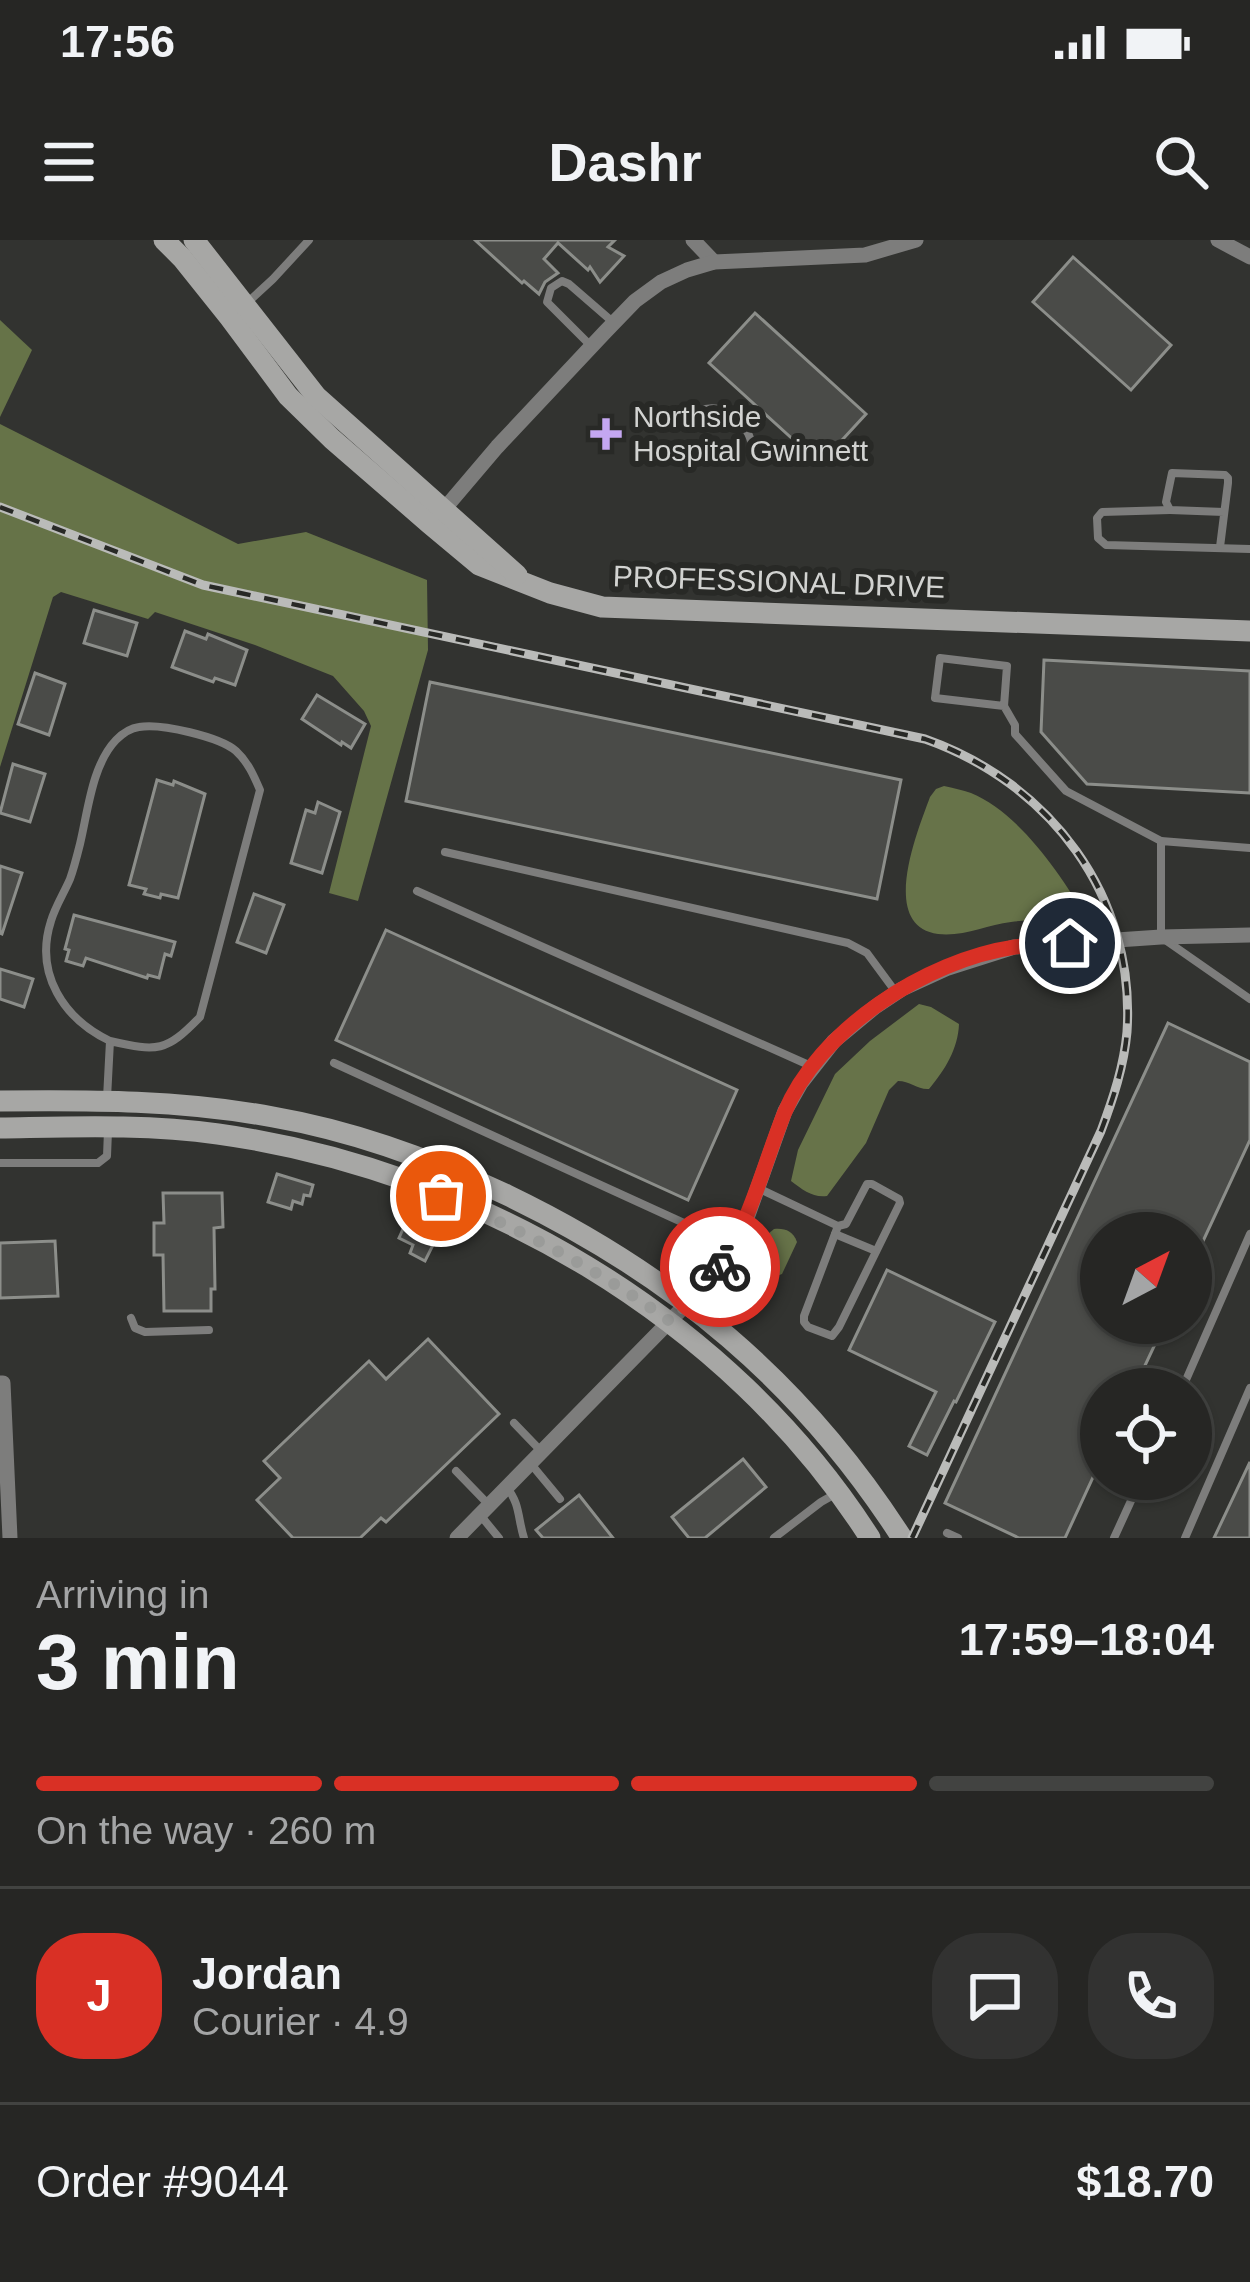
<!DOCTYPE html>
<html lang="en">
<head>
<meta charset="utf-8">
<style>
  :root { --surface:#262624; --page:#323231; --text:#f1f3f6; --muted:#a4a5a6; --line:#424341; --accent:#d93025 }
  body { margin:0; font-family:Arial,sans-serif; background:var(--page); color:var(--text); height:100vh; display:flex; flex-direction:column; font-size:45px; white-space:nowrap }
  * { box-sizing:border-box; margin:0 }
  p { font-size:39px; color:var(--muted) }
  .icon { flex:none; width:66px; height:66px; fill:none; stroke:currentColor; stroke-width:2; stroke-linecap:round; stroke-linejoin:round }
  .map { position:relative; height:1298px; overflow:hidden }
  .drawer { display:flex; flex-direction:column; background:var(--surface); flex:1 }
  .drawer>* { flex:none }
  .needle { width:78px; rotate:41deg }
  .controls { position:absolute; left:1080px; top:972px; display:grid; gap:24px }
  .controls a { display:grid; place-items:center; width:132px; height:132px; border-radius:50%; background:var(--surface); box-shadow:0 3px 9px #0004,0 0 0 3px var(--line); font-size:60px }
  .pin { position:absolute; display:grid; place-items:center; width:102px; height:102px; color:#fff; margin:-51px; border:6px solid #fff; border-radius:50%; box-shadow:0 3px 12px #0007 }
  .courier { position:absolute; display:grid; place-items:center; width:120px; height:120px; margin:-60px; border:9px solid #d93025; border-radius:50%; background:#fff; color:#222; box-shadow:0 3px 15px #0007 }
  .summary em { font-style:normal; font-weight:600 }
  .summary div { display:flex; flex-direction:column-reverse }
  .summary { display:flex; align-items:center; justify-content:space-between; height:204px; padding:0 36px }
  h1 { font-size:78px; font-weight:600; line-height:90px }
  .bar { display:grid; grid-template-columns:repeat(4,1fr); gap:18px 12px; align-content:center; height:144px; padding:0 36px }
  .bar i { height:15px; border-radius:9px; background:var(--line) }
  .bar .on { background:var(--accent) }
  .bar p { grid-column:span 4 }
  .line { display:flex; align-items:center; gap:30px; padding:0 36px; border-top:3px solid var(--line) }
  .line div { flex:1 }
  .round { display:grid; place-items:center; flex:none; width:126px; height:126px; border-radius:48px; background:var(--page) }
  .status { display:flex; justify-content:space-between; align-items:center; height:84px; padding:0 60px; background:var(--surface); direction:ltr }
  .status svg { height:33px; fill:currentColor }
  header { display:flex; justify-content:space-between; align-items:center; height:156px; padding:0 36px; background:var(--surface); font-size:54px; font-weight:600 }
  .map>svg:first-child { display:block }
  .forest { fill:#667348 }
  .water { fill:#677349 }
  .building { fill:#4a4b48; stroke:#8c8e8a; stroke-width:3 }
  .lines { fill:none; stroke-linecap:round; stroke-linejoin:round }
  .lane { stroke:#7d7d7c; stroke-width:8 }
  .street { stroke:#7d7d7c; stroke-width:15 }
  .secondary { stroke:#a7a7a5; stroke-width:21 }
  .rail-casing { stroke:#babbb9; stroke-width:9 }
  .rail { stroke:#282926; stroke-width:4.5; stroke-dasharray:14; stroke-linecap:butt }
  .done { stroke:#9a9b99; stroke-width:12; stroke-dasharray:0 21.6 }
  .route { stroke:#d93025; stroke-width:15 }
  .poi-dot { fill:#c4a7f1; stroke:#282926; stroke-width:4.5 }
  .labels { text-anchor:middle; stroke-width:12; stroke-linejoin:round; paint-order:stroke }
  .poi-label { font-size:30px; fill:#d2d3d1; stroke:#282926; text-anchor:start }
  .street-label { font-size:30px; fill:#d2d3d1; stroke:#282926 }
</style>
</head>
<body>
<div class="status"><b>17:56</b><svg viewBox="0 0 49 12"><path d="M0 12V9h3v3zM5 12V6h3v6zM10 12V3h3v9zM15 12V0h3v12zM26 1h20v11H26zM47 4h2v5h-2z"/></svg></div>
<header><svg class="icon" aria-label="menu" viewBox="0 0 24 24"><path d="M4 6h16M4 12h16M4 18h16"/></svg>Dashr<svg class="icon" aria-label="search" viewBox="0 0 24 24"><circle cx="10" cy="10" r="6"/><path d="M15 15l6 6"/></svg></header>
<div class="map">
<svg width="1250" height="1298" viewBox="0 0 1250 1298">
  <rect width="100%" height="100%" fill="#323330"/>
  <g class="forest">
    <path d="M0,80L32,110L0,177Z"/>
    <path d="M0,184L238,304L306,292L427,340L428,410L358,661L329,653L371,486L364,471L333,436L255,405L155,372L148,379L61,352L53,357L0,527Z"/>
  </g>
  <g class="water">
    <path d="M944,546C953,548 963,550 971,553C1018,572 1061,634 1085,676C1061,686 1036,678 1011,682C987,685 963,697 938,694C878,686 918,590 930,557L936,549Z"/>
    <path d="M919,764L931,767L959,784C958,809 945,830 929,849C918,850 910,841 898,841L889,850L866,903L827,956C813,958 803,950 791,941L798,910L835,834L870,801Z"/>
    <path d="M774,989C785,988 793,991 797,1002L782,1034L754,1045L747,1043C738,1022 758,1002 774,989Z"/>
  </g>
  <g class="building">
    <path d="M475,0H615L608,7L624,16L600,42L590,27L588,30L558,3L544,19L558,33L545,42L539,54L524,41L522,43Z"/>
    <path d="M1073,17L1171,105L1131,150L1033,62Z"/>
    <path d="M755,73L866,174L820,224L709,123Z"/>
    <path d="M94,370L137,383L127,416L84,403Z"/>
    <path d="M185,391L206,399L208,394L247,410L235,445L215,438L213,442L172,427Z"/>
    <path d="M1044,420L1250,431V553L1087,544L1041,492Z"/>
    <path d="M35,433L65,444L49,495L18,484Z"/>
    <path d="M430,442L901,540L877,659L406,561Z"/>
    <path d="M317,455L365,484L351,508L342,502L341,505L302,479Z"/>
    <path d="M13,524L45,534L30,582L0,573Z"/>
    <path d="M157,540L173,545L174,541L205,554L178,658L161,654L160,658L144,654L146,649L129,645Z"/>
    <path d="M318,562L340,572L322,633L291,623L306,570L315,573Z"/>
    <path d="M0,626L22,633L2,694L0,693Z"/>
    <path d="M254,654L284,665L266,713L237,702Z"/>
    <path d="M74,675L175,702L171,716L165,714L159,738L148,735L147,738L86,718L83,726L66,721L69,710L65,709Z"/>
    <path d="M386,690L737,850L688,960L336,800Z"/>
    <path d="M0,729L33,739L24,767L0,759Z"/>
    <path d="M1168,783L1250,822V900L1191,1027V993H1101V1083H1165L1134,1149H1101V1220L1065,1298H1019L945,1263Z"/>
    <path d="M277,934L313,945L310,956L304,955L302,964L293,961L291,969L268,962Z"/>
    <path d="M163,953H222L223,987L214,988L215,1049H211V1071H164L163,1015H154V983H164Z"/>
    <path d="M408,978L423,985L426,979L442,987L425,1021L410,1013L413,1005L399,998Z"/>
    <path d="M55,1001L58,1056L0,1058V1003Z"/>
    <path d="M887,1030L995,1082L956,1162L954,1161L927,1215L909,1206L936,1152L849,1110Z"/>
    <path d="M428,1099L499,1174L386,1282L381,1278L360,1298H293L257,1260L280,1238L264,1221L369,1121L386,1139Z"/>
    <path d="M743,1219L766,1247L705,1298H689L672,1277Z"/>
    <path d="M1250,1222V1298H1214Z"/>
    <path d="M579,1255L613,1298H543L536,1290Z"/>
  </g>
  <g class="lines">
    <g class="lane">
      <path d="M247,63L273,39L309,0"/>
      <path d="M591,106L547,62L551,48L562,41L569,44L614,83"/>
      <path d="M698,188L700,171C724,159 755,188 752,213"/>
      <path d="M1170,270L1102,272L1097,278L1098,298L1106,305L1250,309"/>
      <path d="M1220,307L1228,243V238L1225,235L1172,233L1166,262L1170,270L1224,272"/>
      <path d="M1004,466L1007,426L940,418L935,458L1004,466L1015,485V494L1066,551L1161,601"/>
      <path d="M1250,608L1161,601V697L1250,759"/>
      <path d="M445,612L848,703L867,713L895,751"/>
      <path d="M417,651L811,826"/>
      <path d="M334,823L732,1005"/>
      <path d="M107,858L110,801C158,812 166,812 200,777L260,550C254,536 248,522 236,511C220,497 161,483 139,487C131,488 122,494 116,500C92,525 88,571 80,604C77,616 74,628 70,639C64,653 55,667 51,681C34,734 64,779 110,801"/>
      <path d="M0,923H98L107,916L108,891"/>
      <path d="M760,949L838,986L846,984L867,944H872L899,959L900,963L839,1087L832,1096L808,1087L804,1082V1076L838,986"/>
      <path d="M835,994L876,1011"/>
      <path d="M131,1078L135,1088L145,1092L209,1090"/>
      <path d="M1182,1149L1250,994"/>
      <path d="M514,1183L540,1210"/>
      <path d="M531,1224L560,1259"/>
      <path d="M456,1231L488,1264"/>
      <path d="M507,1248C520,1263 518,1280 524,1298"/>
      <path d="M481,1276L499,1298"/>
      <path d="M947,1293L958,1298"/>
      <path d="M774,1298L821,1262L837,1253"/>
      <path d="M1114,1298L1141,1239"/>
      <path d="M1185,1298L1250,1148"/>
    </g>
    <g class="street">
      <path d="M693,0L714,22"/>
      <path d="M1218,0L1250,17"/>
      <path d="M440,274L497,207L605,92L635,61L661,42L687,30L714,22L865,15L916,0"/>
      <path d="M0,1143H3L10,1298"/>
      <path d="M457,1298L713,1037L747,978L785,871L801,843L834,801L875,767L902,749L948,728L1014,707L1161,697L1250,695"/>
    </g>
    <g class="secondary">
      <path d="M164,0L182,18L230,78L288,156L332,199L430,284L479,325L550,353L602,367L1250,391"/>
      <path d="M194,0L316,156L517,335"/>
      <path d="M0,861C92,860 182,860 273,877C354,891 433,920 507,955C673,1035 802,1142 902,1298"/>
      <path d="M0,888C73,887 145,884 218,894C475,930 729,1077 870,1298"/>
    </g>
    <g class="rail-casing">
      <path id="rail" d="M0,267L203,345L925,499C1050,543 1136,656 1127,792C1124,826 1113,859 1101,891L912,1298"/>
    </g>
    <use href="#rail" class="rail"/>
  </g>
  <g class="lines">
    <path class="done" d="M441,956C522,990 599,1030 671,1082L720,1027"/>
    <path class="route" d="M720,1027C751,979 763,927 784,874C818,790 926,720 1015,707C1033,704 1052,705 1070,703"/>
  </g>
  <path class="poi-dot" d="M600 176h12v12h12v12h-12v12h-12v-12h-12v-12h12z"/>
  <g class="labels">
    <g class="poi-label">
      <text x="633" y="187">Northside<tspan x="633" dy="34">Hospital Gwinnett</tspan></text>
    </g>
    <g class="street-label">
      <text transform="translate(779 342) rotate(2)" y="10">PROFESSIONAL DRIVE</text>
    </g>
  </g>
</svg>
<div class="controls">
<a><svg class="needle" viewBox="-14 -14 28 28"><path d="M0-13l5 13h-10z" fill="#e53935"/><path d="M0 13l5-13h-10z" fill="#a4a5a6"/></svg></a>
<a><svg class="icon" aria-label="locate" viewBox="0 0 24 24"><circle cx="12" cy="12" r="6"/><path d="M12 2v4M12 18v4M2 12h4M18 12h4"/></svg></a>
</div>
<div class="pin" style="left:441px;top:956px;background:#ea580c"><svg class="icon" aria-label="bag" viewBox="0 0 24 24"><path d="M5 8h14l-1 12H6zM9 8a3 3 0 0 1 6 0"/></svg></div>
<div class="pin" style="left:1070px;top:703px;background:#1f2937"><svg class="icon" aria-label="home" viewBox="0 0 24 24"><path d="M3 11l9-7 9 7M6 9v11h12V9"/></svg></div>
<div class="courier" style="left:720px;top:1027px"><svg class="icon" aria-label="bike" viewBox="0 0 24 24"><circle cx="6" cy="16" r="4"/><circle cx="18" cy="16" r="4"/><path d="M6 16l4-8h5l3 8M10 8l3 8H6M13 5h3"/></svg></div>
</div>
<section class="drawer">
<div class="summary"><div><h1>3 min</h1><p>Arriving in</p></div><em>17:59–18:04</em></div>
<div class="bar"><i class="on"></i><i class="on"></i><i class="on"></i><i></i><p>On the way · 260 m</p></div>
<div class="line" style="height:216px"><b class="round" style="background:var(--accent);color:#fff">J</b><div><b>Jordan</b><p>Courier · 4.9</p></div><a class="round"><svg class="icon" aria-label="chat" viewBox="0 0 24 24"><path d="M4 5h16v11H9l-5 4z"/></svg></a><a class="round"><svg class="icon" aria-label="phone" viewBox="0 0 24 24"><path d="M5 4h4l2 5-3 2q2 4 5 5l2-3 5 2v4C11 20 4 13 5 4z"/></svg></a></div>
<div class="line" style="height:156px"><div>Order #9044</div><b>$18.70</b></div>
</section>
</body>
</html>
